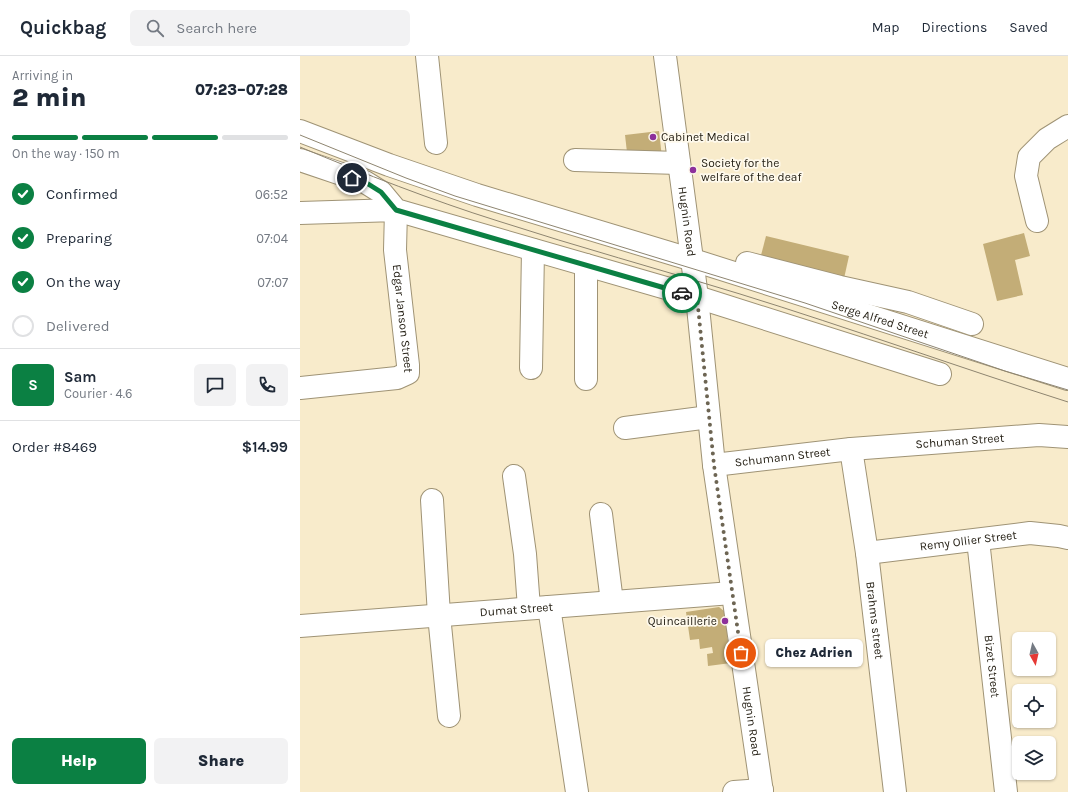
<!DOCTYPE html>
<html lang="en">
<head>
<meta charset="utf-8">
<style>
  :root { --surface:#fff; --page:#f2f2f3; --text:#1f2937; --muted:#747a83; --line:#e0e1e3; --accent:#0b8043 }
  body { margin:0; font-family:Karla,sans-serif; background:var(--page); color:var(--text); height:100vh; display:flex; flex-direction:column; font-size:15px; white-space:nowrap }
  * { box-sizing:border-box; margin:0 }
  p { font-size:13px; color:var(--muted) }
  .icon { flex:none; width:22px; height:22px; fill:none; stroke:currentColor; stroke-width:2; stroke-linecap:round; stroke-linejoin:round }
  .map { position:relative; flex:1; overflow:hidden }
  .sheet { display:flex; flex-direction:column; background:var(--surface); width:300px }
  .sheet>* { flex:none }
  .needle { width:26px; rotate:172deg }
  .fabs { position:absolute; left:712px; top:576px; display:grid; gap:8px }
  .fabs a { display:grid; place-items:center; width:44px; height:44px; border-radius:6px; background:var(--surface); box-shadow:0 1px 3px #0004; font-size:20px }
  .pin { position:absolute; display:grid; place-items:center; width:34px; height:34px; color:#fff; margin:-17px; border:2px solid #fff; border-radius:50%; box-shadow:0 1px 4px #0007 }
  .courier { position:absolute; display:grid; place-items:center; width:40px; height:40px; margin:-20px; border:3px solid #0b8043; border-radius:50%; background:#fff; color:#222; box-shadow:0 1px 5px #0007 }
  .bubble { position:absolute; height:28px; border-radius:6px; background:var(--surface); box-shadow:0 1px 3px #0004; font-size:13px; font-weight:800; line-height:28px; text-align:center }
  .head em { font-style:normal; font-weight:800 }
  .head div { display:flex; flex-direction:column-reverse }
  .head { display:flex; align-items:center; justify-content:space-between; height:68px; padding:0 12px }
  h1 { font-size:26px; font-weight:800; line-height:30px }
  .bar { display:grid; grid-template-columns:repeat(4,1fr); gap:6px 4px; align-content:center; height:48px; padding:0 12px }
  .bar i { height:5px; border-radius:3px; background:var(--line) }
  .bar .selected { background:var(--accent) }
  .bar p { grid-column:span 4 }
  .line { display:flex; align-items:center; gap:10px; padding:0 12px; border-top:1px solid var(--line) }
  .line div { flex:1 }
  .round { display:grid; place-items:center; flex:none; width:42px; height:42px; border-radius:6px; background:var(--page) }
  ol { padding:0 12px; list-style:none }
  li { display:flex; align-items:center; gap:12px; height:44px }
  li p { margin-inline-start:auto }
  li .icon { padding:4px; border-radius:50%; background:var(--accent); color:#fff; stroke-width:4 }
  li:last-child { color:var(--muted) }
  li i { width:22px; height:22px; border:2px solid var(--line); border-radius:50% }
  .primary-button { display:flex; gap:8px; margin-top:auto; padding:8px 12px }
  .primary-button a { flex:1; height:46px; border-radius:6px; background:var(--accent); color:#fff; font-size:16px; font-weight:800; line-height:46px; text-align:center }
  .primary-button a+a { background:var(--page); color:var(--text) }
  header { display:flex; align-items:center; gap:24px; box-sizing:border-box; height:56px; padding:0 20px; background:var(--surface); border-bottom:1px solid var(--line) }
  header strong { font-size:19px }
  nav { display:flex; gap:22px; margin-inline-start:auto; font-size:14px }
  .search { width:280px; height:36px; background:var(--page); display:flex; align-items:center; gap:10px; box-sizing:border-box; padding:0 14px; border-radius:6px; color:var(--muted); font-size:15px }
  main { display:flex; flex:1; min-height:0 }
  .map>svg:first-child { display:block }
  .building { fill:#c3ad77 }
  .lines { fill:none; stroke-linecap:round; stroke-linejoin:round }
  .minor-casing { stroke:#9f9375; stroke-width:24 }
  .minor { stroke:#fff; stroke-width:22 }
  .tram { stroke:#8e8570; stroke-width:1 }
  .done { stroke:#6d6553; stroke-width:4; stroke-dasharray:0 7.2 }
  .route { stroke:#0b8043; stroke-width:5 }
  .poi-dot { fill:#8d309b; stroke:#fef9ec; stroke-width:1.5 }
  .labels { text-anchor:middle; stroke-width:3.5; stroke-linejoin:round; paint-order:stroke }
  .poi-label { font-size:12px; fill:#221d12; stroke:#fef9ec; text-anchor:start }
  .street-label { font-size:12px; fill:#221d12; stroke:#fef9ec }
</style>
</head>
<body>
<header>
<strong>Quickbag</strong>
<div class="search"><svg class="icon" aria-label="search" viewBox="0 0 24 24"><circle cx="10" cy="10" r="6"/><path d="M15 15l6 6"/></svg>Search here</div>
<nav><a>Map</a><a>Directions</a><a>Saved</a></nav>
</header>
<main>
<section class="sheet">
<div class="head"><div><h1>2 min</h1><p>Arriving in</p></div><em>07:23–07:28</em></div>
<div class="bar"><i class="selected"></i><i class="selected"></i><i class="selected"></i><i></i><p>On the way · 150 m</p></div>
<ol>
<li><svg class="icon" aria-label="check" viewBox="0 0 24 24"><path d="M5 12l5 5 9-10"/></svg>Confirmed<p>06:52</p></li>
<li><svg class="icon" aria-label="check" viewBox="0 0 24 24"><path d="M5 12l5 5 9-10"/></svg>Preparing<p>07:04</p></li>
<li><svg class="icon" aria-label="check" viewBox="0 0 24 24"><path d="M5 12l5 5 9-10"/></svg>On the way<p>07:07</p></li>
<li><i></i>Delivered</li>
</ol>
<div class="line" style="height:72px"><b class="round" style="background:var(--accent);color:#fff">S</b><div><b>Sam</b><p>Courier · 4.6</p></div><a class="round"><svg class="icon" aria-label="chat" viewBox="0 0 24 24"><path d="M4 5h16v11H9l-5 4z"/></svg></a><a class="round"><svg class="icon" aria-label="phone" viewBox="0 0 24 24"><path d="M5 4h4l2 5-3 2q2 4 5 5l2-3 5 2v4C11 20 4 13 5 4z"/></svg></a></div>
<div class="line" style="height:52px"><div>Order #8469</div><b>$14.99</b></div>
<div class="primary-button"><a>Help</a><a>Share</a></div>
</section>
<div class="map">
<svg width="768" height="736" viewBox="0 0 768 736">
  <rect width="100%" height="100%" fill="#f8ebcb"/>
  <g class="building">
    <path d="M359,75L362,102L328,105L325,79Z"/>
    <path d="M724,177L730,200L715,204L723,239L697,245L683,188Z"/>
    <path d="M466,180L549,200L543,227L459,207Z"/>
    <path d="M419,551L429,559L433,578L427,579L431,607L408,610L407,598L413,597L412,591L400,593L399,583L390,584L386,556Z"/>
  </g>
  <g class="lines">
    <g class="minor-casing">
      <g id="minor">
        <path d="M127,0L136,87"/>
        <path id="s1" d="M365,0L397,241L414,409L462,736"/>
        <path id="s2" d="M0,75L89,109L177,139L393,204L768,323"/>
        <path d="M0,104L65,126L81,136L96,154L397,241L640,318"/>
        <path d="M275,104L379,107"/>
        <path id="s3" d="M0,157L96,154L95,194L108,309V317L97,322L0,332"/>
        <path d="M737,165L726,120L729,101L747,83L768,70"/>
        <path d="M447,207L540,231L608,246L672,268"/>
        <path d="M286,209V323"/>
        <path d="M231,312L233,194"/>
        <path d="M325,372L409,361"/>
        <path id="s4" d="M551,393L567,497L595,736"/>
        <path id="s5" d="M414,409L551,393L739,379L768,381"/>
        <path d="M214,420L225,498L229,552"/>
        <path d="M132,444L139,559L149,660"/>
        <path d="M301,458L312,546"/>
        <path id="s6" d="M678,484L706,736"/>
        <path id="s7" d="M567,497L730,477L759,480L768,482"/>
        <path d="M249,551L277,736"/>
        <path id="s8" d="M0,570L432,537"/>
        <path d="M434,736L462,734"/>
      </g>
    </g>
    <use href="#minor" class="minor"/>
    <g class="tram">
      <path d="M0,79L106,122L155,140L505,247L705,315L768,334"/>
      <path d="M0,91C65,118 131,144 198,165C278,191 359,213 440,238C550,272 658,311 768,346"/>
    </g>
  </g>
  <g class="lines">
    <path class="done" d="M382,237L397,241L414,409L441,597"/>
    <path class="route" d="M52,122L65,126L81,136L96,154L382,237"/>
  </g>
  <g class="poi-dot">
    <circle cx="353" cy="81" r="4"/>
    <circle cx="393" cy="114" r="4"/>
    <circle cx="425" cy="565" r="4"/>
  </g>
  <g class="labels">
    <g class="poi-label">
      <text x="361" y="85">Cabinet Medical</text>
      <text x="401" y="111">Society for the<tspan x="401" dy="14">welfare of the deaf</tspan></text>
      <text x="417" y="569" text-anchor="end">Quincaillerie</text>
    </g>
    <g class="street-label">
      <text dy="4" stroke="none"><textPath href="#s1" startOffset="167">Hugnin Road</textPath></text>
      <text dy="4" stroke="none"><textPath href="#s3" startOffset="205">Edgar Janson Street</textPath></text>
      <text dy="4" stroke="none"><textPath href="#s2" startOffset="610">Serge Alfred Street</textPath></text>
      <text dy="4" stroke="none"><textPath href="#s5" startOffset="247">Schuman Street</textPath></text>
      <text dy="4" stroke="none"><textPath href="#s5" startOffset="69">Schumann Street</textPath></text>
      <text dy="4" stroke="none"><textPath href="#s7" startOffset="102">Remy Ollier Street</textPath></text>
      <text dy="4" stroke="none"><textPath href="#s8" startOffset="217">Dumat Street</textPath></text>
      <text dy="4" stroke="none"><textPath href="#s4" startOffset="173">Brahms street</textPath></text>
      <text dy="4" stroke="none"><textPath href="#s6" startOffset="127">Bizet Street</textPath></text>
      <text dy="4" stroke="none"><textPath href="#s1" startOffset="671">Hugnin Road</textPath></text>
    </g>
  </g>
</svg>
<div class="fabs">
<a><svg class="needle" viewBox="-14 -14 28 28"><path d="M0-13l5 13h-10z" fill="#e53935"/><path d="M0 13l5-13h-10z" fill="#747a83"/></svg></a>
<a><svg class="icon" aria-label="locate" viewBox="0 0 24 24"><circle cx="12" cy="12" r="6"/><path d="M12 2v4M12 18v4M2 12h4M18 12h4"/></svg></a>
<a><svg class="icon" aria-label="layers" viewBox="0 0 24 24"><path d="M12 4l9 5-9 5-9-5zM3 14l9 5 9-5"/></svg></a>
</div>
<div class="pin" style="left:441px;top:597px;background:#ea580c"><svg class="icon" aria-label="bag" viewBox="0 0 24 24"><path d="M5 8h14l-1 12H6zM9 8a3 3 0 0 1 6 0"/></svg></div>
<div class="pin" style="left:52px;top:122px;background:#1f2937"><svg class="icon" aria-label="home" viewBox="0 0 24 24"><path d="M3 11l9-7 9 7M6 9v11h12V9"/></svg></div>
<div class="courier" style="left:382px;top:237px"><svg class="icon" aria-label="car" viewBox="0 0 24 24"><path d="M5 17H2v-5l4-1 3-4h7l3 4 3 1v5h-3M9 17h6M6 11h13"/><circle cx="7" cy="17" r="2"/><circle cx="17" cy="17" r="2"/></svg></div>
<div class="bubble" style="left:465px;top:583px;width:98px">Chez Adrien</div>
</div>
</main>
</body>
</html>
